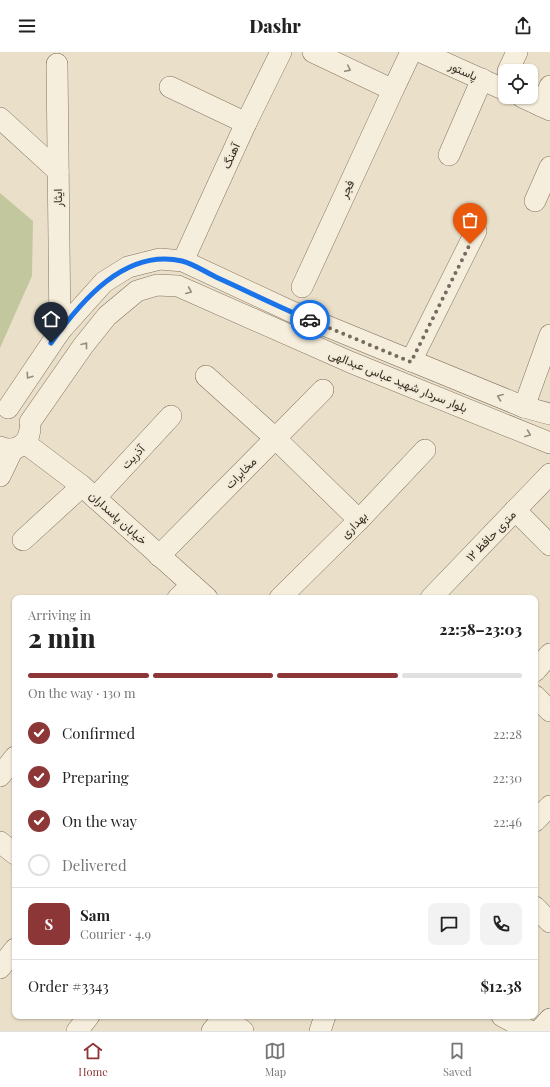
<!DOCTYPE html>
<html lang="en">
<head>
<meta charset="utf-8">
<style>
  :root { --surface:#fff; --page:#f2f2f2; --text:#222; --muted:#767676; --line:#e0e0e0; --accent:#8d3638 }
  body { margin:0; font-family:"Playfair Display",Vazirmatn,serif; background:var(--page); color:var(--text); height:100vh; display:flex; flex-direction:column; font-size:15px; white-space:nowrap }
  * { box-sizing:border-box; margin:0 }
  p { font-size:13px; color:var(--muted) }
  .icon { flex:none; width:22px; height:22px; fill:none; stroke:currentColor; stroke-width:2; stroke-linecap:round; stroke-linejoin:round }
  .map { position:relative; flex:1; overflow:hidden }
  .drawer { position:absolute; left:12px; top:543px; width:526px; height:424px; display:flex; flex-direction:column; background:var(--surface); border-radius:8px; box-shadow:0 1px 3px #0004 }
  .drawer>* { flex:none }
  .controls { position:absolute; left:498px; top:12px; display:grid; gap:8px }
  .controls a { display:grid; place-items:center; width:40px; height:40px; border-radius:8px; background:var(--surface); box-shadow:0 1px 3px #0004; font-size:20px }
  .pin { position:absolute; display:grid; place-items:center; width:34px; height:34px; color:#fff; margin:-41px -17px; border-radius:50% 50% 50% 0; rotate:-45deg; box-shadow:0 0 4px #0007 }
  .pin .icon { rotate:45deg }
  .courier { position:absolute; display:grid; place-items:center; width:40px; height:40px; margin:-20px; border:3px solid #1a73e8; border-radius:50%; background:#fff; color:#222; box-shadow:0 1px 5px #0007 }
  .summary em { font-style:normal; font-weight:800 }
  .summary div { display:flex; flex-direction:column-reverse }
  .summary { display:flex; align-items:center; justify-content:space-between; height:68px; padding:0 16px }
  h1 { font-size:26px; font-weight:800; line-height:30px }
  .bar { display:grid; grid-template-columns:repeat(4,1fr); gap:6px 4px; align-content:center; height:48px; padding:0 16px }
  .bar i { height:5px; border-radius:3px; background:var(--line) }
  .bar .active { background:var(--accent) }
  .bar p { grid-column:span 4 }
  .line { display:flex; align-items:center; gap:10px; padding:0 16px; border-top:1px solid var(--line) }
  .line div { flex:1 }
  .round { display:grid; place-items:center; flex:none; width:42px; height:42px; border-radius:8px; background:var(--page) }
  ol { padding:0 16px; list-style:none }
  li { display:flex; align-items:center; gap:12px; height:44px }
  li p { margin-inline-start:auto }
  li .icon { padding:4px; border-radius:50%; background:var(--accent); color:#fff; stroke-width:4 }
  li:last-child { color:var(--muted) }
  li i { width:22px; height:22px; border:2px solid var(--line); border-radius:50% }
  header { display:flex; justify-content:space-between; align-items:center; height:52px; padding:0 16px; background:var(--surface); font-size:18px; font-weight:800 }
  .tabs { display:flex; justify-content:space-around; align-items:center; height:56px; border-top:1px solid var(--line); background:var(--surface); font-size:11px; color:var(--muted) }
  .tabs a { display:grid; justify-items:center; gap:2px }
  .tabs .active { color:var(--accent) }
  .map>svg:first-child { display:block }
  .green { fill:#c3c79e }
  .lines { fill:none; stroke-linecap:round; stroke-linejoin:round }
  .minor-casing { stroke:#857360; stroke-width:22 }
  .minor { stroke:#f6eedc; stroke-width:21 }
  .oneway { stroke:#968d7f }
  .done { stroke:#766b5c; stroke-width:4; stroke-dasharray:0 7.2 }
  .route { stroke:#1a73e8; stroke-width:5 }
  .labels { text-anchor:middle; stroke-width:3.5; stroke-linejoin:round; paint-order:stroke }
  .street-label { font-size:12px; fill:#372c22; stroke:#f2ead8 }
</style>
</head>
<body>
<header><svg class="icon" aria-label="menu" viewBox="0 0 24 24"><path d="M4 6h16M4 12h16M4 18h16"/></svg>Dashr<svg class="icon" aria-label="share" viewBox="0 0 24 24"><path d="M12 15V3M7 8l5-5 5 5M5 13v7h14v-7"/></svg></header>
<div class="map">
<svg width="550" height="979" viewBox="0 0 550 979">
  <rect width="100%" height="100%" fill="#eae0c9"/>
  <path class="green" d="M0,141L33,169L32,224L0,296Z"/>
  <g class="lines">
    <g class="minor-casing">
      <g id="minor">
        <path d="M313,0L393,38L411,0"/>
        <path d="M421,0L505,38"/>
        <path d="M57,12L60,279"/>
        <path d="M508,19L517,0"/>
        <path d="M170,35L246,71"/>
        <path d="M522,45L550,58"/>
        <path d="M541,54L550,34"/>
        <path d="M0,66L58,119"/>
        <path d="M449,103L482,27"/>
        <path d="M535,149L550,115"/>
        <path d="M183,209L246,71L281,0"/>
        <path d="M302,235L393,38"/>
        <path d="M411,309L476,179"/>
        <path d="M206,324L275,386L359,468"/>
        <path d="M524,355L550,283"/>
        <path d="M8,356L60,279L104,230L128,215L160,207L183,209L290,259L524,355L550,362"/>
        <path d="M30,370L83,294L107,264L137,239L157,233L178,234L350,310L550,391"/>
        <path d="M25,391L82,434L207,546"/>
        <path d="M0,395C15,401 28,393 30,378"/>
        <path d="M0,424L13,397"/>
        <path d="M95,446L171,364"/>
        <path d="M515,458L550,493"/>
        <path d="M23,488L82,434"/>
        <path d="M159,504L323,338"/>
        <path d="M178,546L192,533"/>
        <path d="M280,546L359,468L425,398"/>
        <path d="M431,546L550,422"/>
        <path d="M535,619L550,602"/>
        <path d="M535,644L550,659"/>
        <path d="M0,724L15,705"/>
        <path d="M535,769L550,754"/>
        <path d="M0,790L15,802"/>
        <path d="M535,855L550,870"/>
        <path d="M0,916L15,897"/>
        <path d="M223,964L243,979"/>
        <path d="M502,964L530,979"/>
        <path d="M77,979L89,964"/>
        <path d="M212,979L224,965"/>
        <path d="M320,979L325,964"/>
        <path d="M539,979L550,967"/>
      </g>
    </g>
    <use href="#minor" class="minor"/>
  </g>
  <defs><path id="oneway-chevron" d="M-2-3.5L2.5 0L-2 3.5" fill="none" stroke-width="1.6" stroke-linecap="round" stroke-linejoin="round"/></defs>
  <g class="oneway">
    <use href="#oneway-chevron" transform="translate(348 17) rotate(26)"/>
    <use href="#oneway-chevron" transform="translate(189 239) rotate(23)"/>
    <use href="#oneway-chevron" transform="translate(85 293) rotate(-52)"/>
    <use href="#oneway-chevron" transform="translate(29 324) rotate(124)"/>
    <use href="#oneway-chevron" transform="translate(500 345) rotate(-158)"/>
    <use href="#oneway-chevron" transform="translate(528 382) rotate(22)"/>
  </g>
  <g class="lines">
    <path class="done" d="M310,268L411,310L470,192"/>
    <path class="route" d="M51,291C81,249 125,196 182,209C194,212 207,221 218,226C249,240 279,255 310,268"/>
  </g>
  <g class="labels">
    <g class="street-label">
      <text transform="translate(463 19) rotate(24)" y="4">پاستور</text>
      <text transform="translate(231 104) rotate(-66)" y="4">آهنگ</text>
      <text transform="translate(347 137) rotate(-65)" y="4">فجر</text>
      <text transform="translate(58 146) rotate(-91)" y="4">ایثار</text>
      <text transform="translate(398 329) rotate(22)" y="4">بلوار سردار شهید عباس عبدالهی</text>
      <text transform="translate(133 405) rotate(-47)" y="4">آذریت</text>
      <text transform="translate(241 421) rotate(-45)" y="4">مخابرات</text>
      <text transform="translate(118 466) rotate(42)" y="4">خیابان پاسداران</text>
      <text transform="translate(354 473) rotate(-45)" y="4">بهداری</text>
      <text transform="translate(491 484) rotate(-46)" y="4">۱۲ متری حافظ</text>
    </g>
  </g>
</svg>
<div class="controls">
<a><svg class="icon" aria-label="locate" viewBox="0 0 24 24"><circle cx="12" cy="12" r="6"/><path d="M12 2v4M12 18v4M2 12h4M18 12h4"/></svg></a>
</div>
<div class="pin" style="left:470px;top:192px;background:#ea580c"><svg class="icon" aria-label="bag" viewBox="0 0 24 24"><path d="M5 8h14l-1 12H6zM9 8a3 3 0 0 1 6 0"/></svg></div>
<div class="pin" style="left:51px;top:291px;background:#1f2937"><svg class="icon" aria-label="home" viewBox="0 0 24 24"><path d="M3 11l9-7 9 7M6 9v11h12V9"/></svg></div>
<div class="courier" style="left:310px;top:268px"><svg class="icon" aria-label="car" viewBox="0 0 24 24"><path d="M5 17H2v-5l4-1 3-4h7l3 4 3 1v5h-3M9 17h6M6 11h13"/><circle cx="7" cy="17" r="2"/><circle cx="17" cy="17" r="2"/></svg></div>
<section class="drawer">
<div class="summary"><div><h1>2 min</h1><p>Arriving in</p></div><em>22:58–23:03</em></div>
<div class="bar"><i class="active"></i><i class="active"></i><i class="active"></i><i></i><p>On the way · 130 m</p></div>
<ol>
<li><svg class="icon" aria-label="check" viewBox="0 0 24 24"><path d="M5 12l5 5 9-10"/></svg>Confirmed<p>22:28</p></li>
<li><svg class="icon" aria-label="check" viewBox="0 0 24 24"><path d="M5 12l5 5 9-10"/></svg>Preparing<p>22:30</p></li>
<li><svg class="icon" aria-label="check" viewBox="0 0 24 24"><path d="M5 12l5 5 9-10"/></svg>On the way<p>22:46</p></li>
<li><i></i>Delivered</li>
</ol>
<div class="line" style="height:72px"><b class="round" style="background:var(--accent);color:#fff">S</b><div><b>Sam</b><p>Courier · 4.9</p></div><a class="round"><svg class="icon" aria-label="chat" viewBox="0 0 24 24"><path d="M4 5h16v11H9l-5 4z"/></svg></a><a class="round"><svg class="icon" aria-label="phone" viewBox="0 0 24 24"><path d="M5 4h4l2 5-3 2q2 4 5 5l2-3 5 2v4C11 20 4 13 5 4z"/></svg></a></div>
<div class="line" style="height:52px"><div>Order #3343</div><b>$12.38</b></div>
</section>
</div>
<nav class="tabs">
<a class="active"><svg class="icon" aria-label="home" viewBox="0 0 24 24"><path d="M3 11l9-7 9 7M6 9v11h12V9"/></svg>Home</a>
<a><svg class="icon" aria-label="map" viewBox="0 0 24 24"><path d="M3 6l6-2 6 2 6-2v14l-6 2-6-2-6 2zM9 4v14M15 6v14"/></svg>Map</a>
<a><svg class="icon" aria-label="saved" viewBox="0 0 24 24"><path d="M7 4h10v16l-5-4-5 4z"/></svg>Saved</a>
</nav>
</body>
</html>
